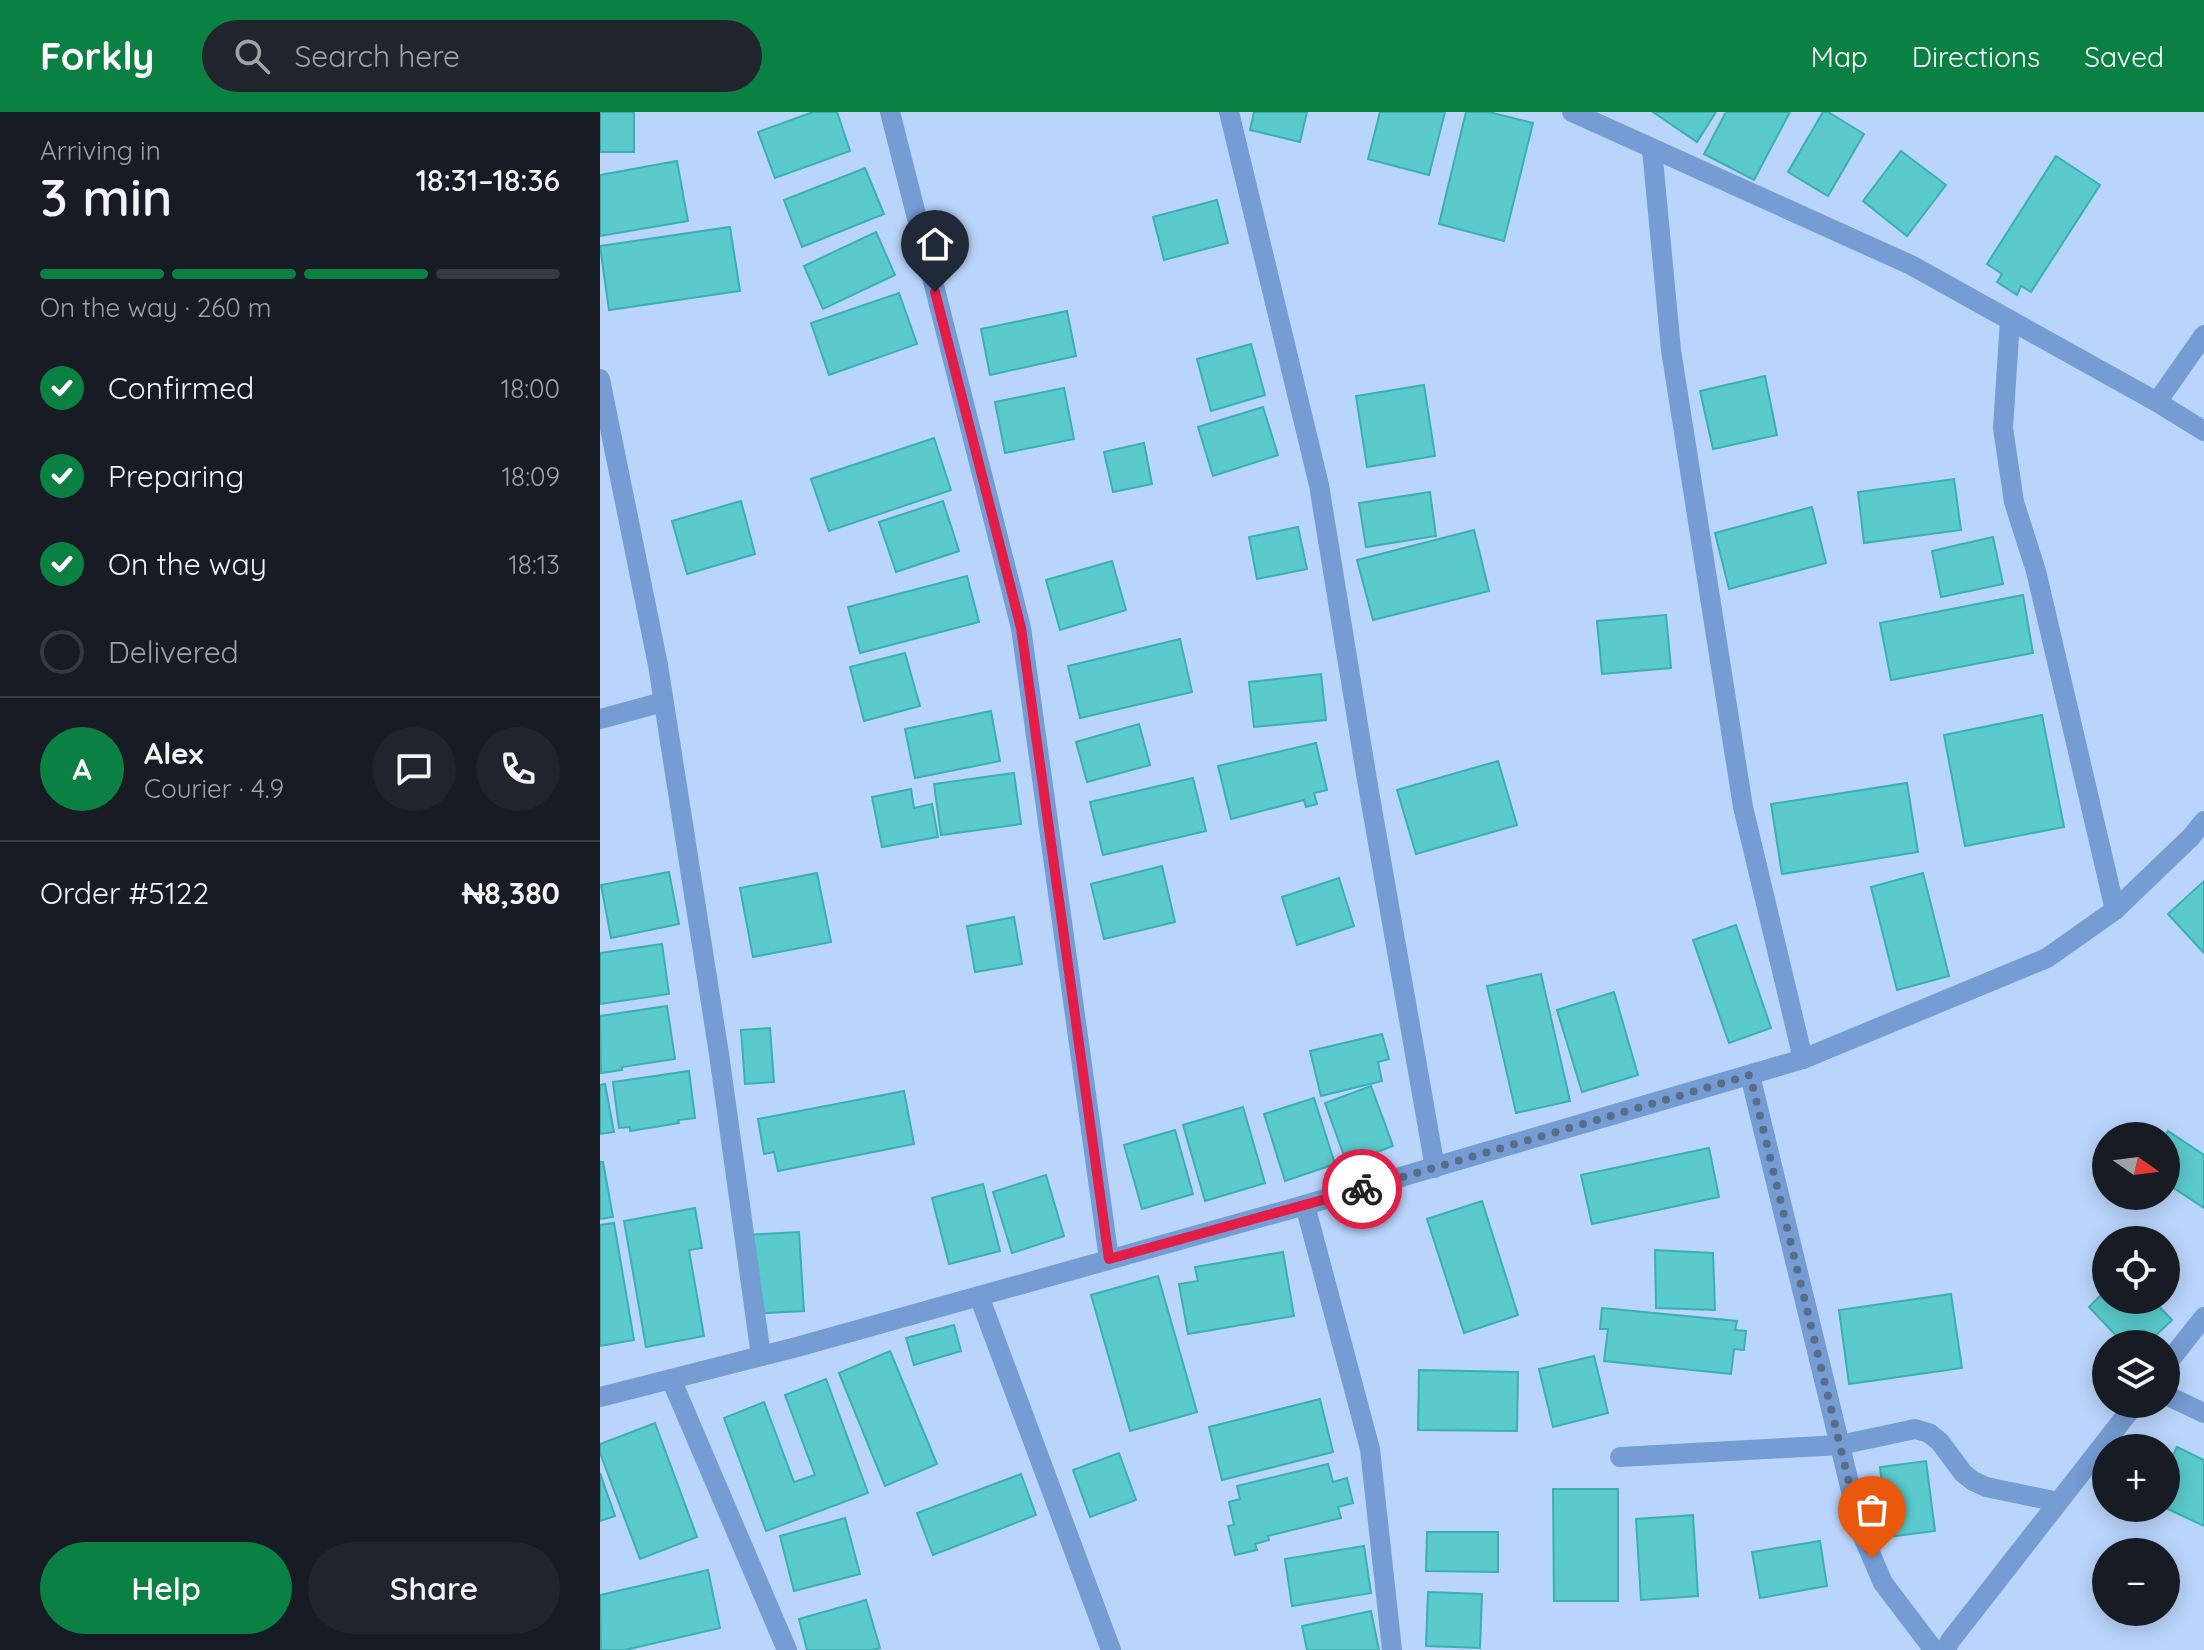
<!DOCTYPE html>
<html lang="en">
<head>
<meta charset="utf-8">
<style>
  :root { --surface:#171b24; --page:#20242c; --text:#f1f3f6; --muted:#9ea1a6; --line:#363941; --accent:#0b8043 }
  body { margin:0; font-family:Quicksand,sans-serif; background:var(--page); color:var(--text); height:100vh; display:flex; flex-direction:column; font-size:30px; white-space:nowrap }
  * { box-sizing:border-box; margin:0 }
  p { font-size:26px; color:var(--muted) }
  .icon { flex:none; width:44px; height:44px; fill:none; stroke:currentColor; stroke-width:2; stroke-linecap:round; stroke-linejoin:round }
  .map { position:relative; flex:1; overflow:hidden }
  .details { display:flex; flex-direction:column; background:var(--surface); width:600px }
  .details>* { flex:none }
  .needle { width:52px; rotate:104deg }
  .controls { position:absolute; left:1492px; top:1010px; display:grid; gap:16px }
  .controls a { display:grid; place-items:center; width:88px; height:88px; border-radius:50%; background:var(--surface); box-shadow:0 4px 20px #0003; font-size:40px }
  .pin { position:absolute; display:grid; place-items:center; width:68px; height:68px; color:#fff; margin:-82px -34px; border-radius:50% 50% 50% 0; rotate:-45deg; box-shadow:0 0 8px #0007 }
  .pin .icon { rotate:45deg }
  .courier { position:absolute; display:grid; place-items:center; width:80px; height:80px; margin:-40px; border:6px solid #e11d48; border-radius:50%; background:#fff; color:#222; box-shadow:0 2px 10px #0007 }
  .summary em { font-style:normal; font-weight:600 }
  .summary div { display:flex; flex-direction:column-reverse }
  .summary { display:flex; align-items:center; justify-content:space-between; height:136px; padding:0 40px }
  h1 { font-size:52px; font-weight:600; line-height:60px }
  .bar { display:grid; grid-template-columns:repeat(4,1fr); gap:12px 8px; align-content:center; height:96px; padding:0 40px }
  .bar i { height:10px; border-radius:6px; background:var(--line) }
  .bar .active { background:var(--accent) }
  .bar p { grid-column:span 4 }
  .line { display:flex; align-items:center; gap:20px; padding:0 40px; border-top:2px solid var(--line) }
  .line div { flex:1 }
  .round { display:grid; place-items:center; flex:none; width:84px; height:84px; border-radius:42px; background:var(--page) }
  ol { padding:0 40px; list-style:none }
  li { display:flex; align-items:center; gap:24px; height:88px }
  li p { margin-inline-start:auto }
  li .icon { padding:8px; border-radius:50%; background:var(--accent); color:#fff; stroke-width:4 }
  li:last-child { color:var(--muted) }
  li i { width:44px; height:44px; border:4px solid var(--line); border-radius:50% }
  .action { display:flex; gap:16px; margin-top:auto; padding:16px 40px }
  .action a { flex:1; height:92px; border-radius:48px; background:var(--accent); color:#fff; font-size:32px; font-weight:600; line-height:92px; text-align:center }
  .action a+a { background:var(--page); color:var(--text) }
  header { display:flex; align-items:center; gap:48px; box-sizing:border-box; height:112px; padding:0 40px; background:var(--accent); color:#fff }
  header strong { font-size:38px }
  nav { display:flex; gap:44px; margin-inline-start:auto; font-size:28px }
  .search { width:560px; height:72px; background:var(--page); display:flex; align-items:center; gap:20px; box-sizing:border-box; padding:0 28px; border-radius:44px; color:var(--muted); font-size:30px }
  main { display:flex; flex:1; min-height:0 }
  .map>svg:first-child { display:block }
  .building { fill:#5acacc; stroke:#3bafb2; stroke-width:2 }
  .lines { fill:none; stroke-linecap:round; stroke-linejoin:round }
  .minor { stroke:#759cd3; stroke-width:20 }
  .done { stroke:#586c8b; stroke-width:8; stroke-dasharray:0 14.4 }
  .route { stroke:#e11d48; stroke-width:10 }
</style>
</head>
<body>
<header>
<strong>Forkly</strong>
<div class="search"><svg class="icon" aria-label="search" viewBox="0 0 24 24"><circle cx="10" cy="10" r="6"/><path d="M15 15l6 6"/></svg>Search here</div>
<nav><a>Map</a><a>Directions</a><a>Saved</a></nav>
</header>
<main>
<section class="details">
<div class="summary"><div><h1>3 min</h1><p>Arriving in</p></div><em>18:31–18:36</em></div>
<div class="bar"><i class="active"></i><i class="active"></i><i class="active"></i><i></i><p>On the way · 260 m</p></div>
<ol>
<li><svg class="icon" aria-label="check" viewBox="0 0 24 24"><path d="M5 12l5 5 9-10"/></svg>Confirmed<p>18:00</p></li>
<li><svg class="icon" aria-label="check" viewBox="0 0 24 24"><path d="M5 12l5 5 9-10"/></svg>Preparing<p>18:09</p></li>
<li><svg class="icon" aria-label="check" viewBox="0 0 24 24"><path d="M5 12l5 5 9-10"/></svg>On the way<p>18:13</p></li>
<li><i></i>Delivered</li>
</ol>
<div class="line" style="height:144px"><b class="round" style="background:var(--accent);color:#fff">A</b><div><b>Alex</b><p>Courier · 4.9</p></div><a class="round"><svg class="icon" aria-label="chat" viewBox="0 0 24 24"><path d="M4 5h16v11H9l-5 4z"/></svg></a><a class="round"><svg class="icon" aria-label="phone" viewBox="0 0 24 24"><path d="M5 4h4l2 5-3 2q2 4 5 5l2-3 5 2v4C11 20 4 13 5 4z"/></svg></a></div>
<div class="line" style="height:104px"><div>Order #5122</div><b>₦8,380</b></div>
<div class="action"><a>Help</a><a>Share</a></div>
</section>
<div class="map">
<svg width="1604" height="1538" viewBox="0 0 1604 1538">
  <rect width="100%" height="100%" fill="#bad5fc"/>
  <g class="building">
    <rect x="0" y="0" width="34" height="40"/>
    <path d="M213,0H237L250,39L175,66L158,20Z"/>
    <path d="M654,0H707L700,30L650,18Z"/>
    <path d="M780,0H845L829,63L768,47Z"/>
    <path d="M866,0H889L933,11L904,129L839,112Z"/>
    <path d="M1053,0H1116L1097,30Z"/>
    <path d="M1126,0H1190L1154,68L1104,42Z"/>
    <path d="M1223,0H1228L1264,22L1228,84L1188,60Z"/>
    <path d="M1301,39L1346,73L1307,124L1263,89Z"/>
    <path d="M1456,44L1500,73L1431,180L1421,174L1417,183L1397,170L1402,162L1387,152Z"/>
    <path d="M77,49L88,109L0,124V63Z"/>
    <path d="M265,56L284,102L202,135L184,88Z"/>
    <path d="M617,88L628,131L564,148L553,105Z"/>
    <path d="M130,115L140,179L9,198L0,134Z"/>
    <path d="M276,120L295,163L223,197L204,154Z"/>
    <path d="M299,181L317,232L229,263L211,211Z"/>
    <path d="M467,199L476,244L390,263L381,217Z"/>
    <path d="M651,232L665,283L611,299L597,247Z"/>
    <path d="M1165,264L1177,323L1113,337L1100,279Z"/>
    <path d="M824,273L835,344L767,355L756,284Z"/>
    <path d="M464,276L474,327L405,341L395,290Z"/>
    <path d="M663,295L678,343L613,364L598,315Z"/>
    <path d="M334,326L351,378L229,419L211,367Z"/>
    <path d="M544,331L552,372L513,380L504,340Z"/>
    <path d="M1354,367L1361,418L1264,431L1258,380Z"/>
    <path d="M830,380L836,424L766,435L759,391Z"/>
    <path d="M141,389L155,442L87,462L72,409Z"/>
    <path d="M343,389L359,439L296,460L279,410Z"/>
    <path d="M1212,395L1226,451L1129,477L1115,421Z"/>
    <path d="M698,415L707,457L657,467L649,425Z"/>
    <path d="M874,418L889,479L773,508L757,448Z"/>
    <path d="M1393,425L1403,472L1341,485L1332,439Z"/>
    <path d="M512,449L526,498L460,518L446,468Z"/>
    <path d="M367,464L379,510L260,541L248,495Z"/>
    <path d="M1423,483L1433,541L1291,568L1280,511Z"/>
    <path d="M1066,503L1071,556L1002,562L997,509Z"/>
    <path d="M580,527L592,580L480,606L468,554Z"/>
    <path d="M305,541L320,594L264,609L250,555Z"/>
    <path d="M721,562L726,608L654,615L649,570Z"/>
    <path d="M391,599L400,649L315,666L305,617Z"/>
    <path d="M1442,603L1464,715L1365,734L1344,623Z"/>
    <path d="M539,612L550,653L487,670L476,630Z"/>
    <path d="M716,631L727,678L714,681L717,692L706,695L704,688L631,707L618,654Z"/>
    <path d="M898,649L917,713L816,742L797,678Z"/>
    <path d="M414,661L421,712L341,723L334,672Z"/>
    <path d="M593,666L606,719L503,743L490,690Z"/>
    <path d="M1307,671L1318,740L1182,762L1171,692Z"/>
    <path d="M311,677L314,696L332,692L338,725L282,735L272,685Z"/>
    <path d="M562,754L575,810L504,827L491,772Z"/>
    <path d="M69,760L79,812L11,826L1,773Z"/>
    <path d="M217,761L231,830L153,845L140,776Z"/>
    <path d="M1323,761L1349,864L1297,878L1271,775Z"/>
    <path d="M739,766L754,814L697,833L682,785Z"/>
    <path d="M1604,769V841L1568,802Z"/>
    <path d="M414,805L422,852L375,860L367,814Z"/>
    <path d="M1136,813L1171,916L1129,931L1093,828Z"/>
    <path d="M62,832L69,882L0,892V841Z"/>
    <path d="M941,862L970,989L916,1001L887,874Z"/>
    <path d="M1014,880L1038,963L982,980L957,898Z"/>
    <path d="M67,894L75,947L22,955V958L1,961L0,904Z"/>
    <path d="M170,916L174,970L145,972L141,918Z"/>
    <path d="M782,922L789,947L778,950L782,969L721,984L710,939Z"/>
    <path d="M89,959L95,1006L78,1008L79,1011L30,1019V1015L19,1016L13,970Z"/>
    <path d="M5,972L14,1020L0,1022V973Z"/>
    <path d="M771,974L793,1034L747,1052L725,991Z"/>
    <path d="M304,979L314,1032L178,1059L174,1040L164,1042L158,1007Z"/>
    <path d="M714,986L735,1052L685,1069L664,1002Z"/>
    <path d="M643,995L665,1071L605,1089L583,1013Z"/>
    <path d="M575,1018L593,1082L542,1097L524,1033Z"/>
    <path d="M1568,1019L1604,1043V1096L1566,1071L1565,1024Z"/>
    <path d="M1109,1036L1119,1085L992,1112L981,1063Z"/>
    <path d="M0,1050H3L13,1105L0,1107Z"/>
    <path d="M446,1063L464,1124L412,1141L393,1080Z"/>
    <path d="M383,1072L400,1139L349,1152L332,1086Z"/>
    <path d="M882,1089L918,1203L864,1221L827,1107Z"/>
    <path d="M95,1096L102,1136L89,1138L104,1224L46,1235L24,1109Z"/>
    <path d="M14,1111L34,1228L0,1234V1113Z"/>
    <path d="M199,1120L204,1199L149,1202L144,1123Z"/>
    <path d="M1055,1138L1113,1141L1115,1198L1056,1196Z"/>
    <path d="M683,1140L694,1204L588,1222L579,1172L598,1169L595,1155Z"/>
    <path d="M558,1164L597,1300L530,1319L491,1183Z"/>
    <path d="M1506,1178V1188H1553L1572,1208L1547,1232H1524L1489,1195Z"/>
    <path d="M1351,1182L1362,1256L1249,1272L1239,1198Z"/>
    <path d="M1002,1196L1137,1209L1135,1218L1146,1219L1144,1238L1134,1237L1131,1262L1004,1249L1008,1217H1000Z"/>
    <path d="M354,1213L361,1239L314,1253L306,1226Z"/>
    <path d="M290,1239L337,1352L285,1374L239,1261Z"/>
    <path d="M994,1244L1008,1301L953,1315L939,1257Z"/>
    <path d="M819,1258L918,1260L917,1319L818,1318Z"/>
    <path d="M226,1267L268,1381L166,1419L124,1306L164,1290L194,1370L215,1363L185,1283Z"/>
    <path d="M720,1287L733,1340L622,1368L609,1315Z"/>
    <path d="M55,1311L97,1425L40,1447L0,1341V1332Z"/>
    <path d="M1577,1335L1604,1348V1414L1566,1396V1356Z"/>
    <path d="M519,1341L536,1388L490,1405L473,1358Z"/>
    <path d="M1326,1349L1335,1419L1289,1425L1280,1355Z"/>
    <path d="M728,1352L733,1370L747,1366L753,1391L738,1395L741,1406L668,1424L669,1428L655,1432L657,1438L635,1443L628,1414L634,1413L629,1390L640,1387L637,1374Z"/>
    <path d="M0,1361L15,1404L0,1409Z"/>
    <path d="M421,1362L436,1403L333,1443L317,1401Z"/>
    <path d="M953,1377H1018V1489H954Z"/>
    <path d="M1093,1403L1098,1484L1041,1488L1036,1407Z"/>
    <path d="M245,1406L260,1462L194,1479L180,1424Z"/>
    <path d="M827,1420H898V1460L826,1459Z"/>
    <path d="M1220,1429L1227,1474L1160,1486L1152,1440Z"/>
    <path d="M764,1434L771,1481L692,1494L685,1447Z"/>
    <path d="M108,1458L120,1516L25,1538H1L0,1483Z"/>
    <path d="M828,1480L882,1482L880,1536L826,1534Z"/>
    <path d="M266,1488L280,1536L272,1538H207L199,1507Z"/>
    <path d="M771,1499L779,1538H707L702,1514Z"/>
  </g>
  <g class="lines">
    <g class="minor">
      <path d="M290,0L421,516L509,1147"/>
      <path d="M629,0L719,373L767,668L835,1056"/>
      <path d="M972,0L1311,153L1557,290L1604,319"/>
      <path d="M1052,37L1071,238L1143,695L1203,947"/>
      <path d="M1410,208L1403,316L1414,390L1436,459L1515,798"/>
      <path d="M0,267L58,553L119,942L161,1244"/>
      <path d="M1557,290L1604,223"/>
      <path d="M0,607L63,590"/>
      <path d="M1150,963L1261,1420L1283,1471L1334,1538"/>
      <path d="M705,1093L770,1337L792,1538"/>
      <path d="M379,1184L511,1538"/>
      <path d="M1566,1253L1604,1205"/>
      <path d="M71,1267L187,1538"/>
      <path d="M1566,1283L1604,1301"/>
      <path d="M0,1285L197,1235L705,1093L1203,947L1447,846L1515,798L1591,725L1604,709"/>
      <path d="M1020,1345L1240,1333L1315,1317L1329,1321L1340,1330L1363,1361L1373,1369L1386,1375L1458,1390"/>
      <path d="M1346,1538L1350,1529L1535,1292"/>
    </g>
  </g>
  <g class="lines">
    <path class="done" d="M762,1077L1150,963L1261,1420L1272,1446"/>
    <path class="route" d="M335,180L421,516L509,1147L762,1077"/>
  </g>
</svg>
<div class="controls">
<a><svg class="needle" viewBox="-14 -14 28 28"><path d="M0-13l5 13h-10z" fill="#e53935"/><path d="M0 13l5-13h-10z" fill="#9ea1a6"/></svg></a>
<a><svg class="icon" aria-label="locate" viewBox="0 0 24 24"><circle cx="12" cy="12" r="6"/><path d="M12 2v4M12 18v4M2 12h4M18 12h4"/></svg></a>
<a><svg class="icon" aria-label="layers" viewBox="0 0 24 24"><path d="M12 4l9 5-9 5-9-5zM3 14l9 5 9-5"/></svg></a>
<a>+</a>
<a>−</a>
</div>
<div class="pin" style="left:1272px;top:1446px;background:#ea580c"><svg class="icon" aria-label="bag" viewBox="0 0 24 24"><path d="M5 8h14l-1 12H6zM9 8a3 3 0 0 1 6 0"/></svg></div>
<div class="pin" style="left:335px;top:180px;background:#1f2937"><svg class="icon" aria-label="home" viewBox="0 0 24 24"><path d="M3 11l9-7 9 7M6 9v11h12V9"/></svg></div>
<div class="courier" style="left:762px;top:1077px"><svg class="icon" aria-label="bike" viewBox="0 0 24 24"><circle cx="6" cy="16" r="4"/><circle cx="18" cy="16" r="4"/><path d="M6 16l4-8h5l3 8M10 8l3 8H6M13 5h3"/></svg></div>
</div>
</main>
</body>
</html>
